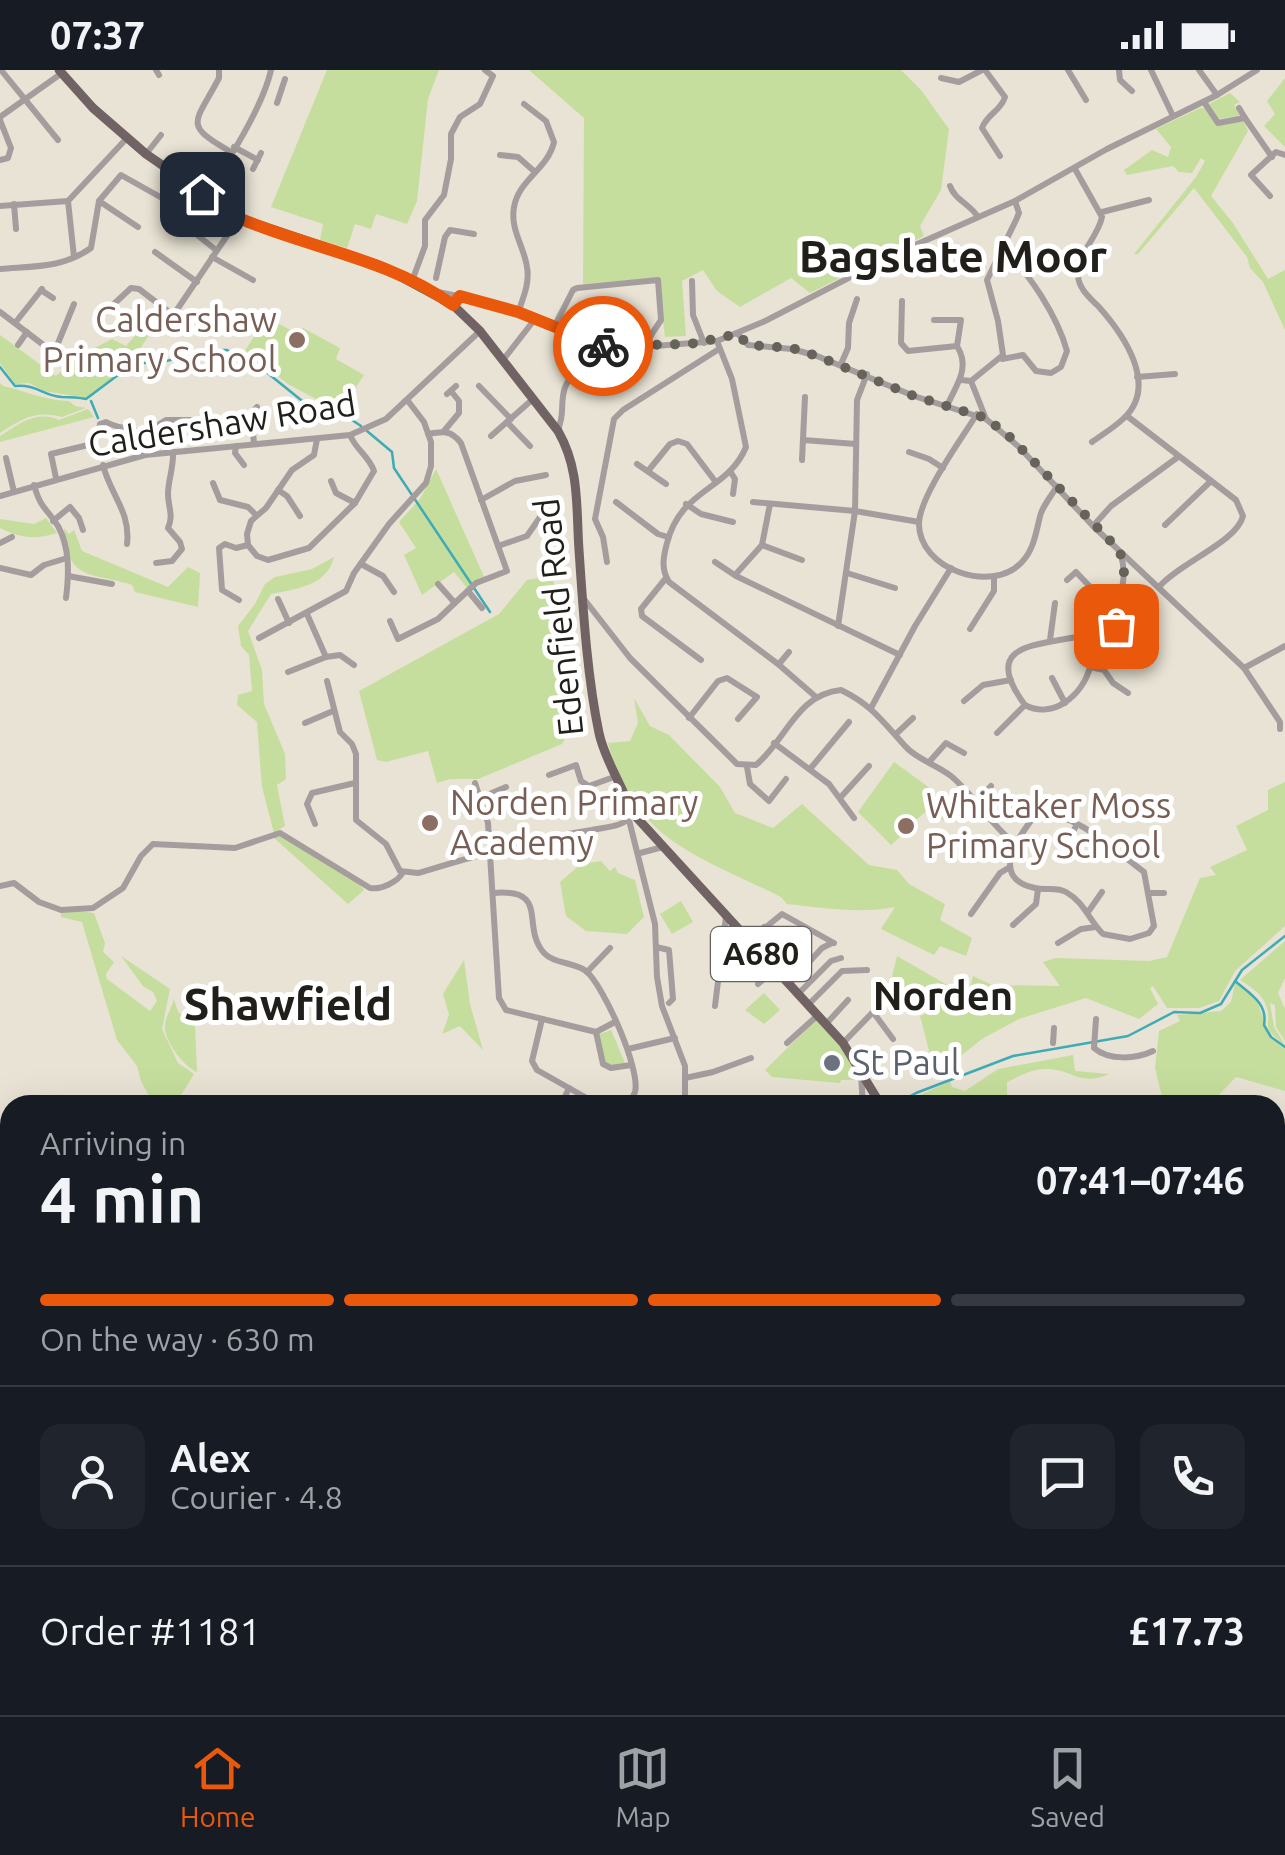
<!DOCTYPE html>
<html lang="en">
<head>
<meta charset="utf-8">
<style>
  :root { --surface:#171b24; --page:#20242c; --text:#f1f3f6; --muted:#9ea1a6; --line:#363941; --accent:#ea580c }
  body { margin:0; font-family:Ubuntu,sans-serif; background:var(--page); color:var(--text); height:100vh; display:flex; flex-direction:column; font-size:38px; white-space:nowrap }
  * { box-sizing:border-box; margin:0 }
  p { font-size:32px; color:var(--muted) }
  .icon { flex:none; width:55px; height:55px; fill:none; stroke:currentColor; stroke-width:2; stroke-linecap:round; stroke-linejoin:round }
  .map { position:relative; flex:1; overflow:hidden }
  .panel { position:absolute; left:0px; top:1025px; width:1285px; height:620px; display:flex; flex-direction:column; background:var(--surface); border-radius:30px 30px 0 0; box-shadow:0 10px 40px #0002 }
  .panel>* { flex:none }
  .pin { position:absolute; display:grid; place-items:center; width:85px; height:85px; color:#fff; margin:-42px; border-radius:20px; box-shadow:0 5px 15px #0006 }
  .courier { position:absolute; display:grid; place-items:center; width:100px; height:100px; margin:-50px; border:8px solid #ea580c; border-radius:50%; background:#fff; color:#222; box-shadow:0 2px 12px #0007 }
  .head em { font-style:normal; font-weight:600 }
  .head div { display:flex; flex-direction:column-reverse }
  .head { display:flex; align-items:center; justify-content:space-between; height:170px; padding:0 40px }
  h1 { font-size:65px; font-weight:600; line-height:75px }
  .bar { display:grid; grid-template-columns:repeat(4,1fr); gap:15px 10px; align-content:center; height:120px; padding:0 40px }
  .bar i { height:12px; border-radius:8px; background:var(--line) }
  .bar .active { background:var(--accent) }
  .bar p { grid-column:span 4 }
  .line { display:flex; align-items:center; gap:25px; padding:0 40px; border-top:2px solid var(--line) }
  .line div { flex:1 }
  .round { display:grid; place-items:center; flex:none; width:105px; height:105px; border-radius:20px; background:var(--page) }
  .status { display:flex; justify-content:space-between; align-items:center; height:70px; padding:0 50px; background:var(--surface); direction:ltr }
  .status svg { height:28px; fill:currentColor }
  .dock { display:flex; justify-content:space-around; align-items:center; height:140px; border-top:2px solid var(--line); background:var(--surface); font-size:28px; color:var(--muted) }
  .dock a { display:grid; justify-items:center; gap:5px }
  .dock .active { color:var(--accent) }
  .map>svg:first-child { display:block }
  .green { fill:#c6de9d }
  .water { fill:#3fabb5 }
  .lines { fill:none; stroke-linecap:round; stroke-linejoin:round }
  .stream { stroke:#3fabb5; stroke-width:2.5 }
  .minor { stroke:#a59d9d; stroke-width:6 }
  .major { stroke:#716363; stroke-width:9 }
  .done { stroke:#66645a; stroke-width:10; stroke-dasharray:0 18 }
  .route { stroke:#ea580c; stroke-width:12 }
  .education-dot { fill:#8d6e63; stroke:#fff; stroke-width:4 }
  .worship-dot { fill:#6b7280; stroke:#fff; stroke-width:4 }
  .labels { text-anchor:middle; stroke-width:10; stroke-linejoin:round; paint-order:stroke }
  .shield { fill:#fff; stroke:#63625e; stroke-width:2.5 }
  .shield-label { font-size:32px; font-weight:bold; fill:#201f19 }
  .education-label { font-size:35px; fill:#785e54; stroke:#fff; text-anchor:start }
  .street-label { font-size:35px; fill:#201f19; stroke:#fff }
  .worship-label { font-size:35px; fill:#5b616d; stroke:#fff; text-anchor:start }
  .quarter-label { font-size:40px; font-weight:bold; fill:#201f19; stroke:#fff }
  .district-label { font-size:45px; font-weight:bold; fill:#201f19; stroke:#fff }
</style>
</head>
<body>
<div class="status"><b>07:37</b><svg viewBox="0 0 49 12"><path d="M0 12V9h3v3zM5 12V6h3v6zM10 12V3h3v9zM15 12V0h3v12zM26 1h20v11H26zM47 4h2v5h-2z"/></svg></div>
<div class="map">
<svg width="1285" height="1645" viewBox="0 0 1285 1645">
  <rect width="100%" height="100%" fill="#e8e3d4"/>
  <g class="green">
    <path d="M327,0H439L428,29L417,131L407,154L376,144L371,159L355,154L347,178L320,170L323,154L271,137Z"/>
    <path d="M529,0H901L921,20L949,59L941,120L920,156L924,166L810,223L791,208L740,237L717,221L703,200L682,211L686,266L665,267L657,208L583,214L584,48Z"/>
    <path d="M1285,8V77L1264,56L1275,44L1267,31Z"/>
    <path d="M1230,23L1240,32L1234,35L1240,46L1219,49L1209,34Z"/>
    <path d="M1200,38H1204L1216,53L1244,52L1248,61L1211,126L1233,153L1268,209L1285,200V260L1263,212L1250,198L1247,187L1194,118L1138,184H1134L1196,107L1205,91L1201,88L1192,103L1179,102L1173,96L1127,105L1124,100L1152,80L1168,87L1171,77L1156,59Z"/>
    <path d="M266,247L298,264L303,258L340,278L336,289L364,305L340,342L288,314L245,281Z"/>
    <path d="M152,255L161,257L151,262L140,279L142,285L137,293L86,328L44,321L29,313L15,314L0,293V265L56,306L79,286L112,269L126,276L143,257Z"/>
    <path d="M0,313L3,316C26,321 46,331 69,331L75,336L86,338L62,347C35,340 22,349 0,363Z"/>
    <path d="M88,339L94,347L0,372V366C20,354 35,340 59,350Z"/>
    <path d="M436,399L485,509L468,519L454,502L422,525L404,485L416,478L399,452L420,429Z"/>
    <path d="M46,448L57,463C36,470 19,468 0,458V449L34,454Z"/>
    <path d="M64,458L69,464L74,460L82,481L168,517L188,497L200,503L198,537L135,522L132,515C93,502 67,513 64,458Z"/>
    <path d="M334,487C327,516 296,519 271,524L248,561L262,600L264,634L285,684L286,709L277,715L285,756L274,763L262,717L257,652L237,635L238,625L252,621L249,585L241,576L238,556L255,534L265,514L275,507L312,499Z"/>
    <path d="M552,506C563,551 588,634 562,674L478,709H450L437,713L428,681L386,692L377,690L359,621L499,544L527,510Z"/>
    <path d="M634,628L650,656L669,665L720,717L735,743L773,758L802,734L869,795L897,800L909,814L945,834L940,850L972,868L966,886L940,876L934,885L881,859L895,837C858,844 824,838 787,834L781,827C699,786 634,771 608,673L630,671L638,653Z"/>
    <path d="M894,692L927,716L954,743L944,751L929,739L900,763L901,766L891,775L858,742Z"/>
    <path d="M1285,712V856L1235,901L1219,931L1199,938H1167L1153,916L1150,918L1158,934L1139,949L1086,928L1019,949L982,969L942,1001L941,998L934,1000L920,946L940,938L929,929L918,942L890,915L897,886L968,927L973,906L992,915L1060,916L1043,892L1056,888L1149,891L1167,887L1200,808L1216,805L1210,797L1247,780L1236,756L1268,740V720Z"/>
    <path d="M283,766L361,816L364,820L348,834L273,767Z"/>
    <path d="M601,791L610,801L615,797L618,803L635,810L644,847L627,864L586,861L566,846L560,812L581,794Z"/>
    <path d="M681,831L693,852L672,864L660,844Z"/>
    <path d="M70,840L94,843L105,873L103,882L114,892L106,904L107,909L150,941L157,931L153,922L143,916L121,886L170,919L162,959L178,993L194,1004L175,1035H154L141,1011L137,996L117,970L82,852L61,847V841Z"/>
    <path d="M1285,871V908L1278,923L1285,939V971L1276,957L1275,935L1270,933L1274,957L1285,975C1256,954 1275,956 1265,933C1260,922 1249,916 1240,910Z"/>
    <path d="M464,890L470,934L483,980L460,956L442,964L449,945L443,924Z"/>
    <path d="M1235,913L1256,928L1270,968L1285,979V1021L1236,1007L1209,1035H1164L1155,998L1159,961L1180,951L1177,945L1221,941L1231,932Z"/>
    <path d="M764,923L780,940L764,954L745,940Z"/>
    <path d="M174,929L178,942L195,955L197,1002C183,996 163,970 165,954C166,946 172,937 174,929Z"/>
    <path d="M816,950L846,983L860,1010H841L840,1013L772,1007L765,1000Z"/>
    <path d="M611,960L625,993L610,998L604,994L597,969L600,964Z"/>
    <path d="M1073,985L1075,1001L1109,1004C1079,1017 1073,999 1046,999C1031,999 1020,1006 1007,1012V1035H977L973,1027L955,1035H900L950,1011L952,1017L965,1021L998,999Z"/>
    <path d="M0,1428L10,1431V1635H58L51,1645H0Z"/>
    <path d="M1285,1517V1554L1282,1553L1285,1568L1275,1551V1518Z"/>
  </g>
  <path class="water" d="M651,1635H901L903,1636L897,1640L900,1645H638Z"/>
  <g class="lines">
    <g class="stream">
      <path d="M0,297L15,316C37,314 43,326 62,327C72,327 76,327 86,329L126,299L138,293H158L211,280H227L265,301L306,334L352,350L361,356"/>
      <path d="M91,331L98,348"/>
      <path d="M367,361L392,382L394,398L490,542"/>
      <path d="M1235,911C1250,924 1268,933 1264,955L1271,967L1285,977"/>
      <path d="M894,1035L916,1023L1013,986L1128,966L1174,942L1200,943L1221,934L1242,900L1285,866"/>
      <path d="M319,1635L320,1645"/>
    </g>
    <g class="minor">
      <path d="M1,0L58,70"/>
      <path d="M156,0L159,5"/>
      <path d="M219,0V8C195,54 182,54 231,82"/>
      <path d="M985,0L1005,27C1001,41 987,44 982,58L1000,86"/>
      <path d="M1068,0L1086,30"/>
      <path d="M1119,0L1120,10L1132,21"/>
      <path d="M1151,0L1173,46"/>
      <path d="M1199,0L1217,25"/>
      <path d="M941,8L959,12L982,0"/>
      <path d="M1204,32L1218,53L1245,48L1272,87"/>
      <path d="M277,33L285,9"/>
      <path d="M1239,38L1245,48"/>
      <path d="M0,47L62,3"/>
      <path d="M0,50L11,78L8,88L0,90"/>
      <path d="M234,77L258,90"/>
      <path d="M146,84L161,65"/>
      <path d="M500,85L518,87L535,102"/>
      <path d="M253,99L261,83"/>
      <path d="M1075,99L1102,147C1098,167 1077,184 1078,205C1078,218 1090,228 1099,237C1123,264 1159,315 1124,348C1115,357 1103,364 1092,372"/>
      <path d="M950,116C955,130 970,134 978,147"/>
      <path d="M205,125C227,94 263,36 271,0"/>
      <path d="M1270,126L1251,105L1276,82L1285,85"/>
      <path d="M99,131L138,157"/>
      <path d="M14,134L16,159"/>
      <path d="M0,136L68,131"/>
      <path d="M1102,142L1149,130"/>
      <path d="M177,149L216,180"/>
      <path d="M155,182L197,212"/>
      <path d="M74,187L68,131L127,68"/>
      <path d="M212,187L253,210"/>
      <path d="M0,199C35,196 63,198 91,178L99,131L121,105L162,128"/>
      <path d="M436,208L445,167L450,160L474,164"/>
      <path d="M412,211L425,176V150L444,125L451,89V64L460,47L480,34L493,6L485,0"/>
      <path d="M692,211L693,245L704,273"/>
      <path d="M41,220L53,228"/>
      <path d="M433,221L487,232L604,276L643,277L717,271L763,252L897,183L1015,131L1107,79L1217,25L1257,0"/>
      <path d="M902,231L901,273L908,281L957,276"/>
      <path d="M0,242L54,283L74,234"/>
      <path d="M518,243C523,228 530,213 527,197C524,176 510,160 514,137C519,109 548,99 554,72L546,51L524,34"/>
      <path d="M101,246L131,218L139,219L173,245"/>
      <path d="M170,250L239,148"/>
      <path d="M934,250H961L957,276C971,298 956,315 947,336"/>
      <path d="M15,253L42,219"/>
      <path d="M554,257L573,220L577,218L658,210L661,250L644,276"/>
      <path d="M738,264L748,275L792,279L817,286L914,326L986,349L1019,377L1093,456L1244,598L1280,652V659"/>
      <path d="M717,271L732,309L746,377C728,421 681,418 667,473C663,488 661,499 669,512L778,594L816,627"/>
      <path d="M18,275L27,262"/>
      <path d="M1002,289L1023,285L1036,301L1051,303L1061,297L1067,281C1058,248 1029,201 1002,179"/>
      <path d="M503,290L535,249"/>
      <path d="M841,294L848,278L849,253L857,229"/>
      <path d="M1137,307L1175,304"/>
      <path d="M961,310L971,311L1003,285L998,251L987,210L1016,150L1019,143L1015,131"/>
      <path d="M971,311L986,349"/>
      <path d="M479,316L511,349"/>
      <path d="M447,324L456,316"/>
      <path d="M977,344C962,368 919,427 919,454C919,499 991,524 1021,493C1035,479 1036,460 1041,443C1045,433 1052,425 1057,416"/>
      <path d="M1127,346L1236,430L1243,446C1237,472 1179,493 1159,517"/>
      <path d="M507,352L530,376"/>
      <path d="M99,360L100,354L106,352C118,359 130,357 143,364"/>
      <path d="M558,360C564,344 561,341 563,326C565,305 586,292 602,281L604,276"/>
      <path d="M444,361L459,343V331L451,321"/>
      <path d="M491,366L533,329"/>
      <path d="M317,369L314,385L292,400L266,438L251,451L247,464L248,475L257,486L268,490L309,478L355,433L374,401C369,386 356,380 350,365"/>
      <path d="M803,370L856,374"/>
      <path d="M254,374L253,362L247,352L248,347L257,337"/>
      <path d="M236,376L235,383L244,395"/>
      <path d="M909,382L929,389L943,398"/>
      <path d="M145,385L143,364L166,350H194"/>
      <path d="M6,388L14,422"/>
      <path d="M802,390L805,327"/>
      <path d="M637,394L666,414"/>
      <path d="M103,395C110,424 131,442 127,474"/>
      <path d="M648,401L670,374L678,371L687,374L715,411"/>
      <path d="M730,401L735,409L733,424"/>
      <path d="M56,408L51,384L88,375"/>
      <path d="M331,411L336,423L355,433"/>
      <path d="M213,413L220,430L248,437L256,445"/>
      <path d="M34,415C41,440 47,438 58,456C70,478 69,504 66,528"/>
      <path d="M278,420L287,426L300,446"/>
      <path d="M0,426L145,385L350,365L386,349L480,261"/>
      <path d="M481,430L515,411L546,405"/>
      <path d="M616,432L658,464L668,467"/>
      <path d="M753,432L855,441L919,452"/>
      <path d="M686,434L701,444L733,452"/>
      <path d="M53,451L70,437L79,448L83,460"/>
      <path d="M1165,455L1211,411"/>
      <path d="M1093,456L1111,436L1178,387"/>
      <path d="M0,473L12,467"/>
      <path d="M762,475L802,490"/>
      <path d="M498,476L527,466L547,437"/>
      <path d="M607,492L603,467L595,449L614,349L623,340L719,279"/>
      <path d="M715,492L736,506L900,585"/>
      <path d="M156,493L172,491L182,479L180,472L168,458C174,444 168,438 168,424C168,410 174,397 173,381"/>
      <path d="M361,494L383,506L394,522"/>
      <path d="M0,498L31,505L44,495L67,488"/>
      <path d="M847,503L895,518"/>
      <path d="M735,505L762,475L770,434"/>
      <path d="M68,506L112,514"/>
      <path d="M666,508L641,539L642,546L701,590"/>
      <path d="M1067,510L1076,502L1097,524L1117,533"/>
      <path d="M438,514L454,532"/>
      <path d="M468,521L482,538"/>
      <path d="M278,529L289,553"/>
      <path d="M584,529L630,588L737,694L756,695C786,670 797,624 841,620C872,635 883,652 905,676C916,689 937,695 951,706C975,726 989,753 1015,774"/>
      <path d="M239,530L222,520L219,478L225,474L236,478L248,475"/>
      <path d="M1108,549L1129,559L1151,576"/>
      <path d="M390,551L398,569L438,549L476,513L507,501L461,373C451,360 443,361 428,364"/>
      <path d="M838,556L855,441L857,330L867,304"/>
      <path d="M970,559L994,521V507"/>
      <path d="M1080,566L1090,597C1083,625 1053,650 1025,635C978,572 1040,576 1080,566C1115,558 1130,516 1121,485"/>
      <path d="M259,568L346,521L354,503L389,454L426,413L431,396V372L424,352L408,331"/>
      <path d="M1050,570L1055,533"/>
      <path d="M326,587L340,585L354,595"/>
      <path d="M779,594L789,582"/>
      <path d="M1090,597L1104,600L1113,613L1128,623"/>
      <path d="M1244,598L1285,576"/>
      <path d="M288,602L326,587L307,544"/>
      <path d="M1052,608L1065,633"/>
      <path d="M327,611L340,662L352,674L356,684V750L386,774L400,801L418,803C476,786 531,769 592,760C607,757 625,757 634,743"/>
      <path d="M964,631L983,615L1011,610"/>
      <path d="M871,638L915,556L951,498"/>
      <path d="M689,648L718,611L727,608L757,627L738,649"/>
      <path d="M305,653L333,641"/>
      <path d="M997,663L1025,635"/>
      <path d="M896,664L913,648"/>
      <path d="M774,673L829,714L854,748"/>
      <path d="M930,691L946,673L964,683"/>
      <path d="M747,697L750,714L769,731L786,709"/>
      <path d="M810,699L849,652"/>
      <path d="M549,705L576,695L581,711L589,716L614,707"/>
      <path d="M475,713L488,753L499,928L506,940L596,962L615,952"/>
      <path d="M480,728L506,717"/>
      <path d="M840,728L869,696"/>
      <path d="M975,733L991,716"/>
      <path d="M1037,743C1076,742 1114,780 1144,802L1154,856L1149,863L1130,869L1103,864C1089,850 1084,832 1066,822C1055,816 1046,821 1035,818C987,808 1020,764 1037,743Z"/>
      <path d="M629,750L655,854L657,907L662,936L685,996V1035"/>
      <path d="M315,754L307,734L312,723L355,713"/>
      <path d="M1064,780L1076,756"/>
      <path d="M640,783L663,777"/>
      <path d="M0,816L14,813L39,832L61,840L93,838L123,818L141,786L153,774L235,778L280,763L370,818C381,820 398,812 403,802"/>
      <path d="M493,823C551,818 520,856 544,883C554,894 574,892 586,901C604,916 641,1000 635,1022C633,1027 630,1031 627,1035"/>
      <path d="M1149,823H1164"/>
      <path d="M1088,842L1102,822"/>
      <path d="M971,844L1000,803L1010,797"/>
      <path d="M1013,855L1036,834L1038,819"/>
      <path d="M764,857L805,898"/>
      <path d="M749,871L782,844L834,873"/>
      <path d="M1058,873L1081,859L1096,857"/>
      <path d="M656,877L669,880L673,929L669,933"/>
      <path d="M587,902L610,878"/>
      <path d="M758,914L775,899"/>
      <path d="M789,914L822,878L832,873"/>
      <path d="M798,924L831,891L841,888"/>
      <path d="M808,935L842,901L867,900"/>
      <path d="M715,936L726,846"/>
      <path d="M542,949L532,991L537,1000L599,1035"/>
      <path d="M1096,949L1094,978C1109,991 1136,989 1153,981"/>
      <path d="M826,954L848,930"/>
      <path d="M596,962L603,994L611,998L631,995"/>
      <path d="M787,973L818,945"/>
      <path d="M843,973L873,942L893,969"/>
      <path d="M1053,973L1054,958"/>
      <path d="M628,979L675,968"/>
      <path d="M861,1005L863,1035"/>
      <path d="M685,1008L713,1002L751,988"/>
      <path d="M561,1035L569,1018"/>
      <path d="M788,1035L793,1028L813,1029L817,1035"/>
      <path d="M1275,1471L1285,1458"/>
      <path d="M363,1645L375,1635"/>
      <path d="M986,1645L996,1635"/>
    </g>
    <g class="major">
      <path d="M59,0L93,38L146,84L239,148L379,195L453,235L480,261L558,361C580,399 576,437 579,480C583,538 587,606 599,663C605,691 622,714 631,741"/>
      <path d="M628,738L843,973L881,1035"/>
      <path d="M1275,1559L1285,1573"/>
    </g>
  </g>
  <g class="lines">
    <path class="done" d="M603,276L690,274L738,264L748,275L792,278L817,286L914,326L986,348L1011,368L1120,481L1125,508L1118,533L1108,550L1116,556"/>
    <path class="route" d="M202,124C214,133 227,144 241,149C312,179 389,189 453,235L460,226L518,242L603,276"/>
  </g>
  <g class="education-dot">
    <circle cx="297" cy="270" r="10"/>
    <circle cx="430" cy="753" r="10"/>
    <circle cx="906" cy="756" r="10"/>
  </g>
  <circle class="worship-dot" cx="832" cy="993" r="10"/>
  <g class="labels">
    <rect class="shield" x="711" y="857" width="100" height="54" rx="8"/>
    <g class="shield-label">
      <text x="761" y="895">A680</text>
    </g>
    <g class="education-label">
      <text x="277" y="262" text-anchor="end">Caldershaw<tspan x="277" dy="40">Primary School</tspan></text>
      <text x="450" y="745">Norden Primary<tspan x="450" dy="40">Academy</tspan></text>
      <text x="926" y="748">Whittaker Moss<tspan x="926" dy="40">Primary School</tspan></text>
    </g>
    <g class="street-label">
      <text transform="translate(222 354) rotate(-9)" y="12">Caldershaw Road</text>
      <text transform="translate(559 547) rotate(-96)" y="12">Edenfield Road</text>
    </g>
    <g class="worship-label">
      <text x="852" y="1005">St Paul</text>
    </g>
    <g class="quarter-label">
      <text x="943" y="940">Norden</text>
    </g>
    <g class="district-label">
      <text x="953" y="202">Bagslate Moor</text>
      <text x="288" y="950">Shawfield</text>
    </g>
  </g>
</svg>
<div class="pin" style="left:1116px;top:556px;background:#ea580c"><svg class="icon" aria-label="bag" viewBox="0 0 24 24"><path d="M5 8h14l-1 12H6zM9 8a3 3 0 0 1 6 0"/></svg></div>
<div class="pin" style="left:202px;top:124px;background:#1f2937"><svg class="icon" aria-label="home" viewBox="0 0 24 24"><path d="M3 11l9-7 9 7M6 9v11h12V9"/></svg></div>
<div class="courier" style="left:603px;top:276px"><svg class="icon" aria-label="bike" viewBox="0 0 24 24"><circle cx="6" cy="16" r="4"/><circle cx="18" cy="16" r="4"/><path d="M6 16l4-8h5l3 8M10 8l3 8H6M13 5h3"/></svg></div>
<section class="panel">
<div class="head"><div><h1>4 min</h1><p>Arriving in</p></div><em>07:41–07:46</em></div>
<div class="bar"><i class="active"></i><i class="active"></i><i class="active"></i><i></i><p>On the way · 630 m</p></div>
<div class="line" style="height:180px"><a class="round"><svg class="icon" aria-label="person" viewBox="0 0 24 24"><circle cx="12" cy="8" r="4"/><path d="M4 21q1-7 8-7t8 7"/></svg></a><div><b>Alex</b><p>Courier · 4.8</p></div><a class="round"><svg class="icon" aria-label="chat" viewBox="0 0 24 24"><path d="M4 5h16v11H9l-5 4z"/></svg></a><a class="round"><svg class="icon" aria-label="phone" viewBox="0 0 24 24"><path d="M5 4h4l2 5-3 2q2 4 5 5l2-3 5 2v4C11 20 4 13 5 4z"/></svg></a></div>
<div class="line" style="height:130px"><div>Order #1181</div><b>£17.73</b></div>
</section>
</div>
<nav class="dock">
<a class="active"><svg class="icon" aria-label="home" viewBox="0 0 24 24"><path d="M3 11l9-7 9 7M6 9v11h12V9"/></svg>Home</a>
<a><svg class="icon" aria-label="map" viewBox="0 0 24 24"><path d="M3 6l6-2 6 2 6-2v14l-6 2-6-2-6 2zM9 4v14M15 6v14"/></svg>Map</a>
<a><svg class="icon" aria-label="saved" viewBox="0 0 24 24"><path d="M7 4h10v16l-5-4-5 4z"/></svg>Saved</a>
</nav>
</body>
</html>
